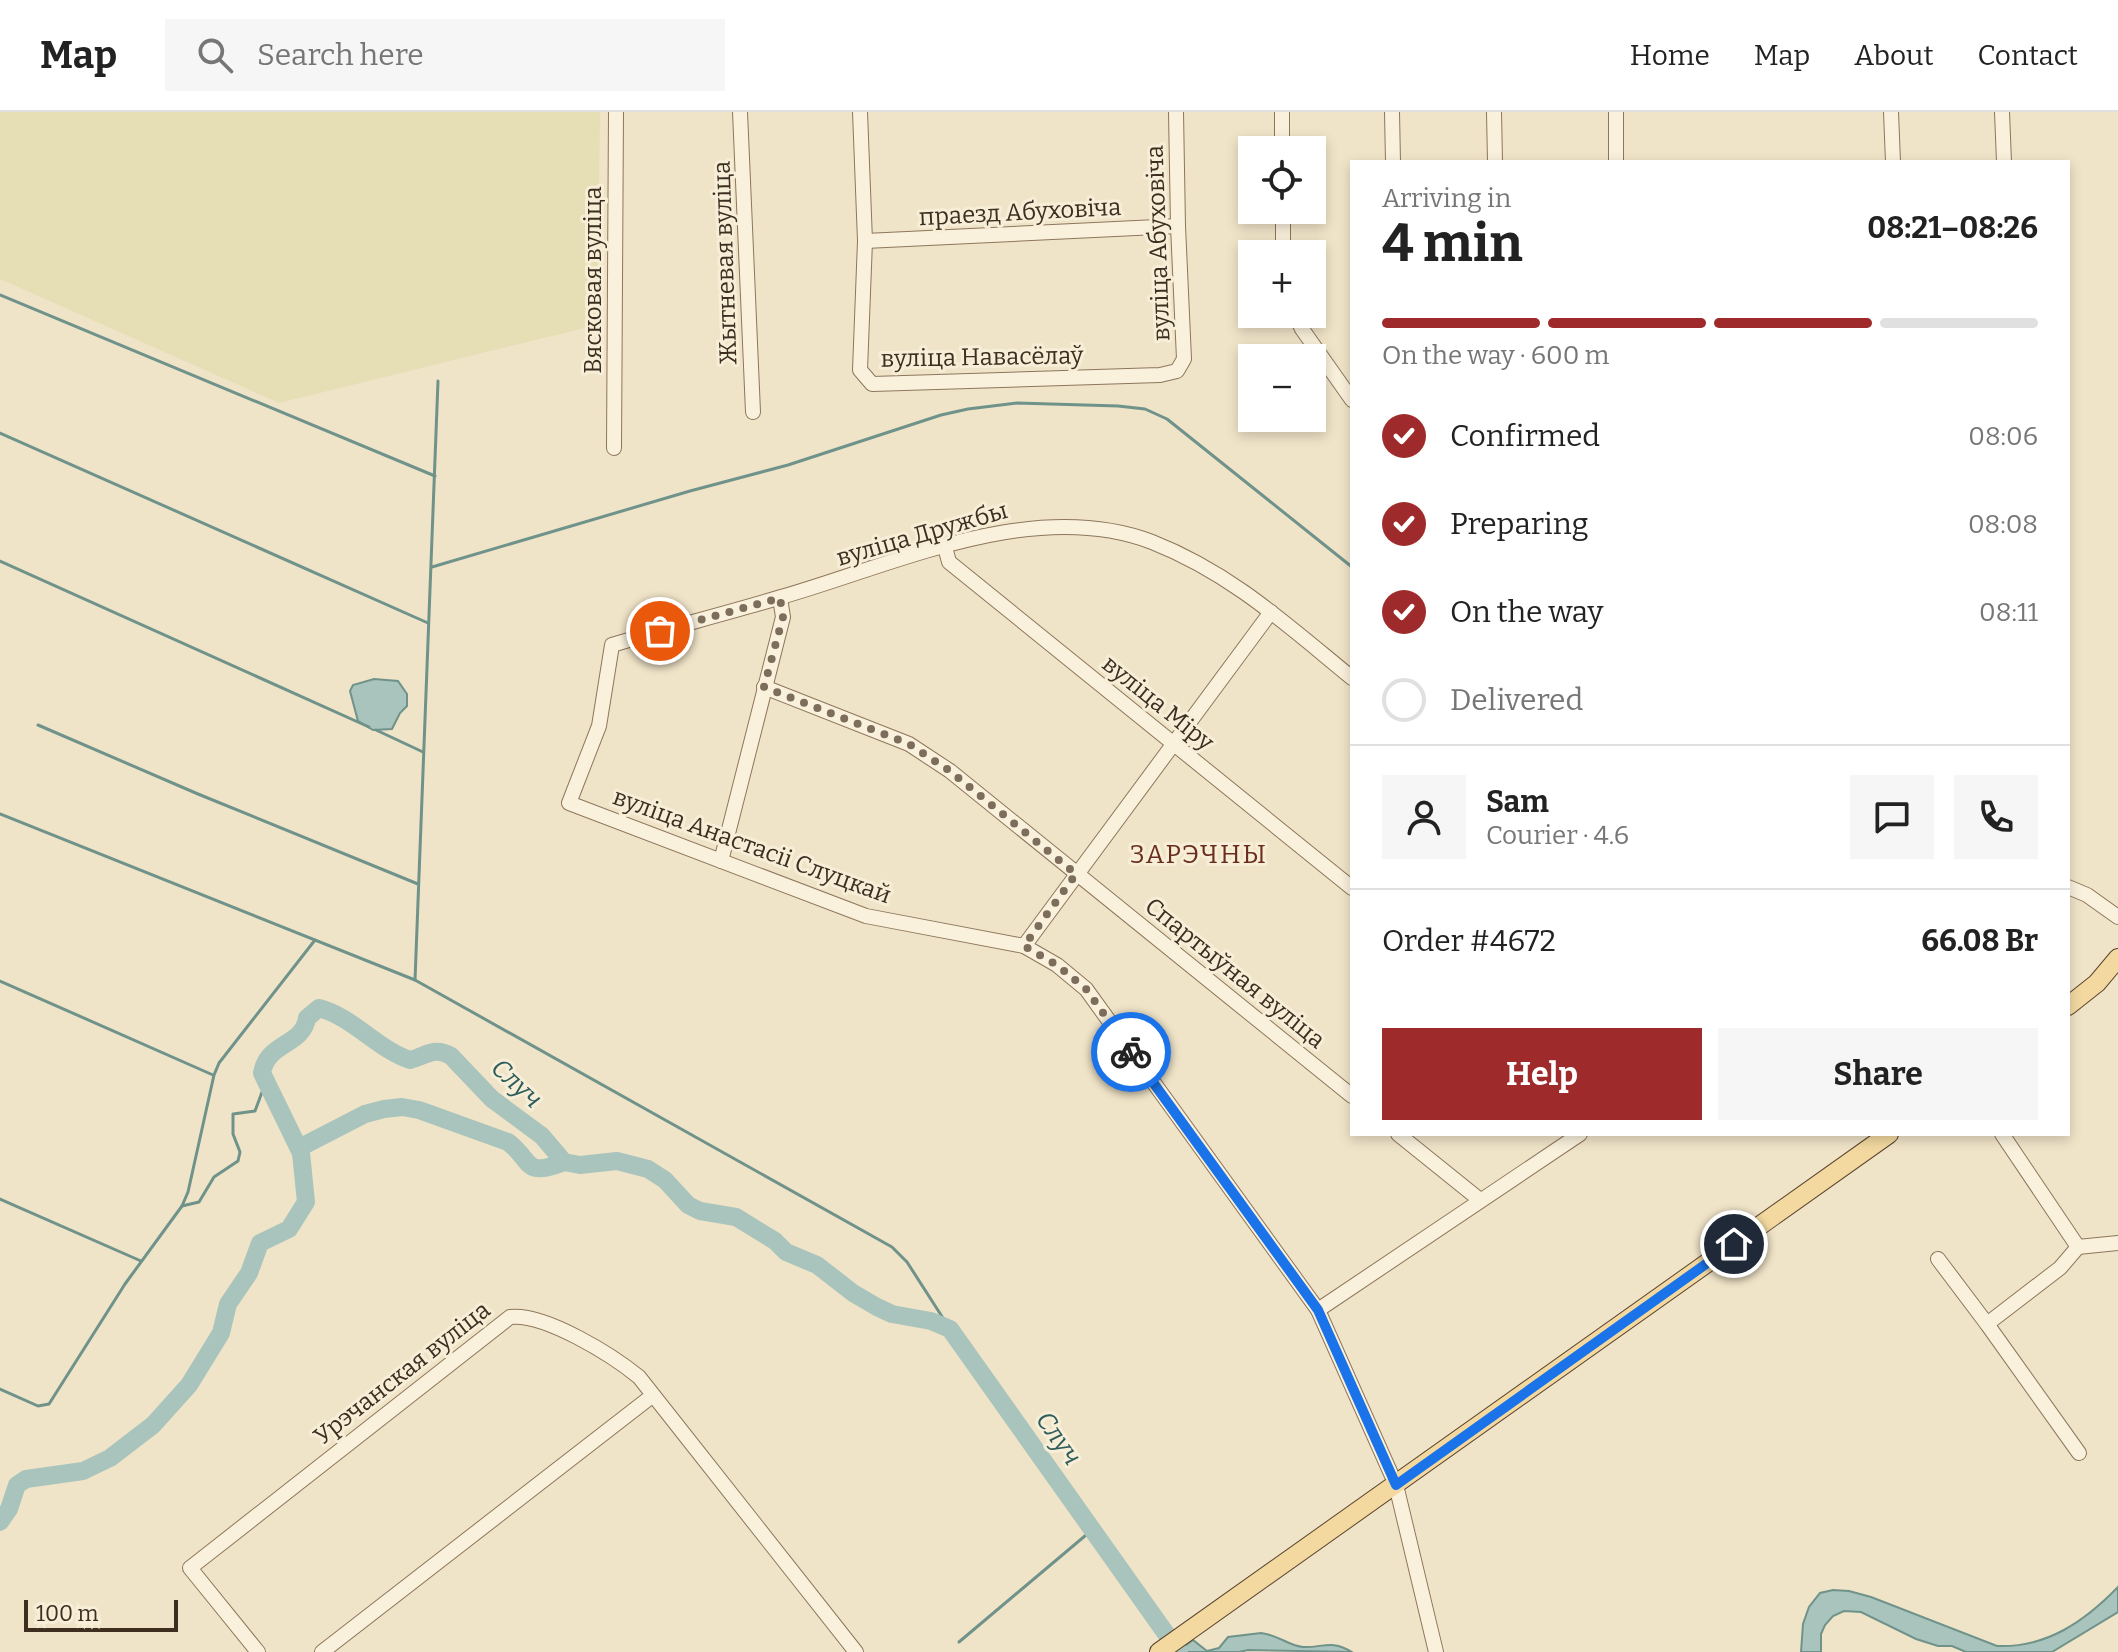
<!DOCTYPE html>
<html lang="en">
<head>
<meta charset="utf-8">
<style>
  :root { --surface:#fff; --page:#f6f6f6; --text:#222; --muted:#767676; --line:#e0e0e0; --accent:#9e2a2b }
  body { margin:0; font-family:Bitter,serif; background:var(--page); color:var(--text); height:100vh; display:flex; flex-direction:column; font-size:30px; white-space:nowrap }
  * { box-sizing:border-box; margin:0 }
  p { font-size:26px; color:var(--muted) }
  .icon { flex:none; width:44px; height:44px; fill:none; stroke:currentColor; stroke-width:2; stroke-linecap:round; stroke-linejoin:round }
  .map { position:relative; flex:1; overflow:hidden }
  .panel { position:absolute; left:1350px; top:48px; width:720px; height:976px; display:flex; flex-direction:column; background:var(--surface); border-radius:0px; box-shadow:0 4px 12px #0003 }
  .panel>* { flex:none }
  .fabs { position:absolute; left:1238px; top:24px; display:grid; gap:16px }
  .fabs a { display:grid; place-items:center; width:88px; height:88px; border-radius:0px; background:var(--surface); box-shadow:0 4px 12px #0003; font-size:40px }
  .scale { position:absolute; left:24px; bottom:20px; width:154px; box-sizing:border-box; padding-left:8px; border:4px solid #3d2e20; border-top:0; font-size:22px; line-height:28px; white-space:nowrap; color:#3d2e20; -webkit-text-stroke:6px #f7eed8; paint-order:stroke }
  .pin { position:absolute; display:grid; place-items:center; width:68px; height:68px; color:#fff; margin:-34px; border:4px solid #fff; border-radius:50%; box-shadow:0 2px 8px #0007 }
  .courier { position:absolute; display:grid; place-items:center; width:80px; height:80px; margin:-40px; border:6px solid #1a73e8; border-radius:50%; background:#fff; color:#222; box-shadow:0 2px 10px #0007 }
  .overview em { font-style:normal; font-weight:700 }
  .overview div { display:flex; flex-direction:column-reverse }
  .overview { display:flex; align-items:center; justify-content:space-between; height:136px; padding:0 32px }
  h1 { font-size:52px; font-weight:700; line-height:60px }
  .bar { display:grid; grid-template-columns:repeat(4,1fr); gap:12px 8px; align-content:center; height:96px; padding:0 32px }
  .bar i { height:10px; border-radius:6px; background:var(--line) }
  .bar .on { background:var(--accent) }
  .bar p { grid-column:span 4 }
  .line { display:flex; align-items:center; gap:20px; padding:0 32px; border-top:2px solid var(--line) }
  .line div { flex:1 }
  .round { display:grid; place-items:center; flex:none; width:84px; height:84px; border-radius:0px; background:var(--page) }
  ol { padding:0 32px; list-style:none }
  li { display:flex; align-items:center; gap:24px; height:88px }
  li p { margin-inline-start:auto }
  li .icon { padding:8px; border-radius:50%; background:var(--accent); color:#fff; stroke-width:4 }
  li:last-child { color:var(--muted) }
  li i { width:44px; height:44px; border:4px solid var(--line); border-radius:50% }
  .action { display:flex; gap:16px; margin-top:auto; padding:16px 32px }
  .action a { flex:1; height:92px; border-radius:0px; background:var(--accent); color:#fff; font-size:32px; font-weight:700; line-height:92px; text-align:center }
  .action a+a { background:var(--page); color:var(--text) }
  header { display:flex; align-items:center; gap:48px; box-sizing:border-box; height:112px; padding:0 40px; background:var(--surface); border-bottom:2px solid var(--line) }
  header strong { font-size:38px }
  nav { display:flex; gap:44px; margin-inline-start:auto; font-size:28px }
  .search { width:560px; height:72px; background:var(--page); display:flex; align-items:center; gap:20px; box-sizing:border-box; padding:0 28px; border-radius:0px; color:var(--muted); font-size:30px }
  .map>svg:first-child { display:block }
  .farmland { fill:#e6deb5 }
  .water { fill:#a9c4bc; stroke:#6f938a; stroke-width:2 }
  .lines { fill:none; stroke-linecap:round; stroke-linejoin:round }
  .stream { stroke:#6f938a; stroke-width:3 }
  .river { stroke:#a9c4bc; stroke-width:18 }
  .minor-casing { stroke:#8d765c; stroke-width:16 }
  .major-casing { stroke:#5b4430; stroke-width:20 }
  .minor { stroke:#faf1dc; stroke-width:14 }
  .major { stroke:#f3d9a0; stroke-width:18 }
  .done { stroke:#7c6e5b; stroke-width:8; stroke-dasharray:0 14.4 }
  .route { stroke:#1a73e8; stroke-width:10 }
  .labels { text-anchor:middle; stroke-width:6; stroke-linejoin:round; paint-order:stroke }
  .street-label { font-size:24px; fill:#3d2e20; stroke:#f7eed8 }
  .neighbourhood-label { font-size:26px; letter-spacing:2px; fill:#6b2e1e; stroke:#f7eed8 }
  .water-label { font-size:26px; font-style:italic; fill:#2f5d5a; stroke:#f7eed8 }
</style>
</head>
<body>
<header>
<strong>Map</strong>
<div class="search"><svg class="icon" aria-label="search" viewBox="0 0 24 24"><circle cx="10" cy="10" r="6"/><path d="M15 15l6 6"/></svg>Search here</div>
<nav><a>Home</a><a>Map</a><a>About</a><a>Contact</a></nav>
</header>
<div class="map">
<svg width="2118" height="1540" viewBox="0 0 2118 1540">
  <rect width="100%" height="100%" fill="#f0e4c8"/>
  <path class="farmland" d="M0,0H600L597,213L279,291L0,167Z"/>
  <g class="water">
    <path d="M374,567L398,569L407,582V594L400,601L392,617L373,618L358,609L350,579L353,573Z"/>
    <path d="M2118,1475V1500L2052,1540H1966L1952,1534H1938L1916,1527L1861,1500L1844,1499L1833,1504L1825,1513L1821,1522V1540H1801L1803,1512L1809,1495L1820,1481L1833,1478L1849,1479L1871,1485L1997,1534C2047,1536 2085,1509 2118,1475Z"/>
    <path d="M1261,1521C1279,1523 1289,1534 1303,1535C1323,1536 1331,1527 1352,1540L1248,1538L1239,1540H1176L1193,1528L1207,1539L1219,1536L1228,1525Z"/>
  </g>
  <g class="lines">
    <g class="stream">
      <path d="M0,183L435,364"/>
      <path d="M0,321L428,511"/>
      <path d="M0,449L369,615"/>
      <path d="M432,455L690,379L788,353L941,303L968,297L1017,291L1118,294L1145,297L1167,307L1352,455"/>
      <path d="M38,613L198,682L418,772"/>
      <path d="M376,618L423,640"/>
      <path d="M0,702L415,868L892,1135L907,1150L950,1217"/>
      <path d="M415,868L438,269"/>
      <path d="M0,869L213,963"/>
      <path d="M0,1087L141,1149"/>
      <path d="M182,1094L199,1090L214,1065L238,1049L240,1040L233,1022V1002L255,999L265,972"/>
      <path d="M0,1277L38,1294L49,1292L125,1172L182,1094L188,1080L214,963L219,951L315,828"/>
      <path d="M959,1530L1092,1418"/>
    </g>
    <g class="river">
      <path d="M299,1036L365,1002L384,997L402,995L419,998L508,1030C533,1049 523,1066 564,1050"/>
      <path d="M0,1410L9,1397L17,1373L26,1367L83,1359L110,1346L153,1313L189,1273L221,1221L228,1192L249,1161L260,1131L289,1117L306,1090L301,1041L262,961C267,930 303,934 307,906L319,896C353,905 377,937 410,948C426,944 434,934 451,944L492,987L542,1024L564,1050L580,1053L617,1049L648,1057L665,1068L688,1093L700,1099L736,1105L775,1129L786,1140L817,1153L853,1181L877,1195L892,1202L931,1209L950,1217L1179,1540"/>
    </g>
    <g class="minor-casing">
      <g id="minor">
        <path d="M740,0L753,300"/>
        <path d="M860,0L865,129L860,258L872,272L1160,263L1177,259L1184,247L1178,114L1176,0"/>
        <path d="M1282,0V38"/>
        <path d="M1392,0L1393,50"/>
        <path d="M1494,0L1495,50"/>
        <path d="M1891,0L1893,50"/>
        <path d="M2002,0L2004,50"/>
        <path d="M1616,50V0"/>
        <path d="M1283,98V142"/>
        <path d="M865,129L1178,114"/>
        <path d="M1295,202L1302,217L1352,288"/>
        <path d="M614,336L616,0"/>
        <path d="M945,435L949,450L1352,776"/>
        <path d="M1352,566C1287,513 1231,461 1152,430C1034,385 896,452 781,485C725,502 668,516 612,533L599,614L569,691L866,804L1024,834L1057,853L1086,877L1318,1198L1396,1373L1436,1540"/>
        <path d="M764,575L909,632L950,659L1352,984"/>
        <path d="M721,749L783,505L780,486"/>
        <path d="M2068,775L2087,783L2118,805"/>
        <path d="M1024,834L1271,500"/>
        <path d="M1398,1022L1480,1088"/>
        <path d="M2002,1022L2078,1135L2118,1131"/>
        <path d="M1938,1147L1987,1212L2079,1341"/>
        <path d="M1318,1198L1580,1022"/>
        <path d="M1987,1212L2060,1156L2078,1135"/>
        <path d="M258,1540L190,1456L510,1205C545,1201 612,1243 639,1265L856,1540"/>
        <path d="M322,1540L652,1284"/>
      </g>
    </g>
    <g class="major-casing">
      <g id="major">
        <path d="M2068,894L2097,871L2118,846"/>
        <path d="M1159,1540L1889,1022"/>
      </g>
    </g>
    <use href="#minor" class="minor"/>
    <use href="#major" class="major"/>
  </g>
  <g class="lines">
    <path class="done" d="M660,519L780,486L783,505L764,575L909,632L950,659L1076,762L1024,834L1057,853L1086,877L1131,940"/>
    <path class="route" d="M1131,940L1318,1198L1396,1373L1734,1132"/>
  </g>
  <g class="labels">
    <g class="street-label">
      <text transform="translate(1020 100) rotate(-3)" y="8">праезд Абуховіча</text>
      <text transform="translate(1158 131) rotate(-92)" y="8">вуліца Абуховіча</text>
      <text transform="translate(725 151) rotate(-92)" y="8">Жытневая вуліца</text>
      <text transform="translate(593 168) rotate(-90)" y="8">Вясковая вуліца</text>
      <text transform="translate(982 245) rotate(-1)" y="8">вуліца Навасёлаў</text>
      <text transform="translate(922 422) rotate(-16)" y="8">вуліца Дружбы</text>
      <text transform="translate(1158 591) rotate(39)" y="8">вуліца Міру</text>
      <text transform="translate(752 734) rotate(20)" y="8">вуліца Анастасіі Слуцкай</text>
      <text transform="translate(1235 861) rotate(39)" y="8">Спартыўная вуліца</text>
      <text transform="translate(402 1261) rotate(-38)" y="8">Урэчанская вуліца</text>
    </g>
    <g class="neighbourhood-label">
      <text x="1199" y="751">ЗАРЭЧНЫ</text>
    </g>
    <g class="water-label">
      <text transform="translate(517 971) rotate(43)" y="9">Случ</text>
      <text transform="translate(1059 1326) rotate(55)" y="9">Случ</text>
    </g>
  </g>
</svg>
<div class="fabs">
<a><svg class="icon" aria-label="locate" viewBox="0 0 24 24"><circle cx="12" cy="12" r="6"/><path d="M12 2v4M12 18v4M2 12h4M18 12h4"/></svg></a>
<a>+</a>
<a>−</a>
</div>
<div class="scale">100 m</div>
<div class="pin" style="left:660px;top:519px;background:#ea580c"><svg class="icon" aria-label="bag" viewBox="0 0 24 24"><path d="M5 8h14l-1 12H6zM9 8a3 3 0 0 1 6 0"/></svg></div>
<div class="pin" style="left:1734px;top:1132px;background:#1f2937"><svg class="icon" aria-label="home" viewBox="0 0 24 24"><path d="M3 11l9-7 9 7M6 9v11h12V9"/></svg></div>
<div class="courier" style="left:1131px;top:940px"><svg class="icon" aria-label="bike" viewBox="0 0 24 24"><circle cx="6" cy="16" r="4"/><circle cx="18" cy="16" r="4"/><path d="M6 16l4-8h5l3 8M10 8l3 8H6M13 5h3"/></svg></div>
<section class="panel">
<div class="overview"><div><h1>4 min</h1><p>Arriving in</p></div><em>08:21–08:26</em></div>
<div class="bar"><i class="on"></i><i class="on"></i><i class="on"></i><i></i><p>On the way · 600 m</p></div>
<ol>
<li><svg class="icon" aria-label="check" viewBox="0 0 24 24"><path d="M5 12l5 5 9-10"/></svg>Confirmed<p>08:06</p></li>
<li><svg class="icon" aria-label="check" viewBox="0 0 24 24"><path d="M5 12l5 5 9-10"/></svg>Preparing<p>08:08</p></li>
<li><svg class="icon" aria-label="check" viewBox="0 0 24 24"><path d="M5 12l5 5 9-10"/></svg>On the way<p>08:11</p></li>
<li><i></i>Delivered</li>
</ol>
<div class="line" style="height:144px"><a class="round"><svg class="icon" aria-label="person" viewBox="0 0 24 24"><circle cx="12" cy="8" r="4"/><path d="M4 21q1-7 8-7t8 7"/></svg></a><div><b>Sam</b><p>Courier · 4.6</p></div><a class="round"><svg class="icon" aria-label="chat" viewBox="0 0 24 24"><path d="M4 5h16v11H9l-5 4z"/></svg></a><a class="round"><svg class="icon" aria-label="phone" viewBox="0 0 24 24"><path d="M5 4h4l2 5-3 2q2 4 5 5l2-3 5 2v4C11 20 4 13 5 4z"/></svg></a></div>
<div class="line" style="height:104px"><div>Order #4672</div><b>66.08 Br</b></div>
<div class="action"><a>Help</a><a>Share</a></div>
</section>
</div>
</body>
</html>
